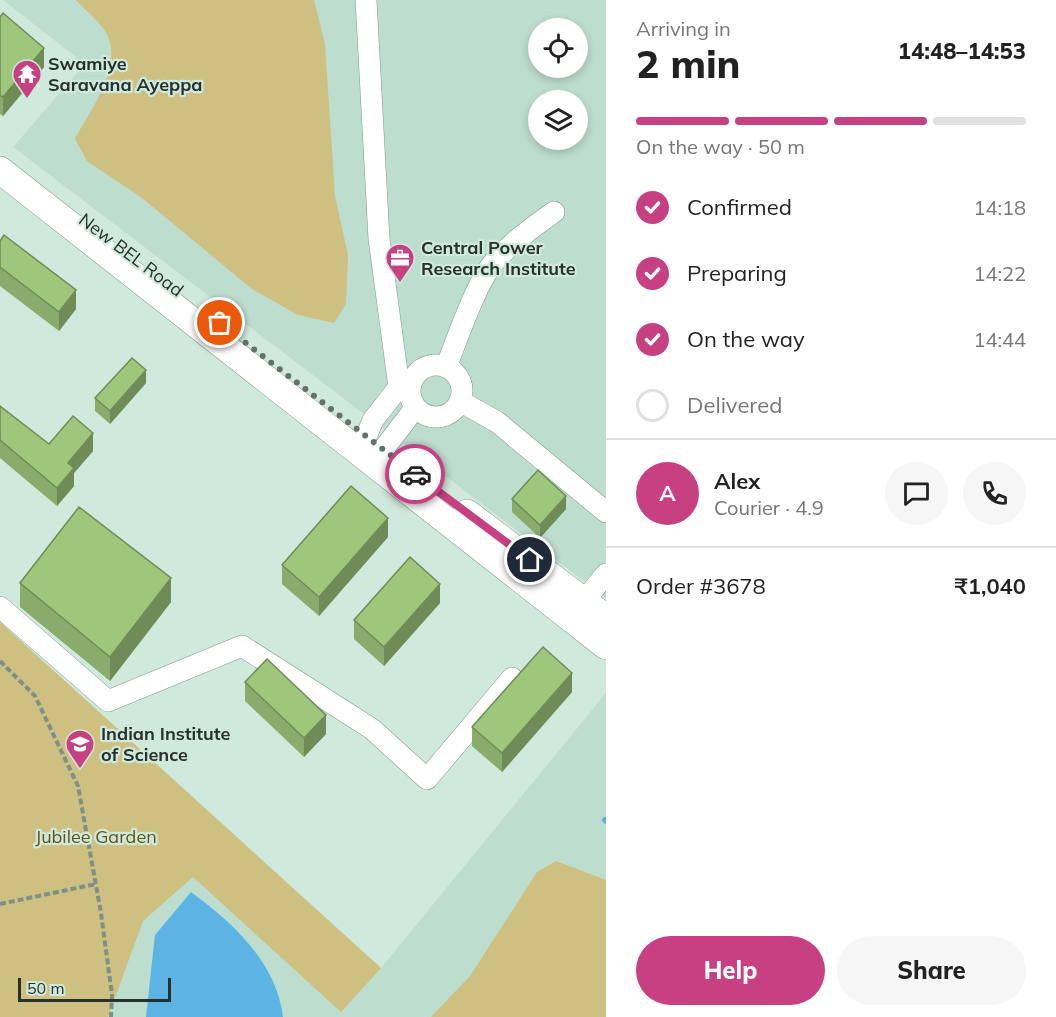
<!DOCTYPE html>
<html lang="en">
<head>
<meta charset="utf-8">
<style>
  :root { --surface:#fff; --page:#f6f6f6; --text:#222; --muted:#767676; --line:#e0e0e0; --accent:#c64082 }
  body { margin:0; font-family:Mulish,sans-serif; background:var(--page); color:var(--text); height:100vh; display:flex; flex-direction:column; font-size:22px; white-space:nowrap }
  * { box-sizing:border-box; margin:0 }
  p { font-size:20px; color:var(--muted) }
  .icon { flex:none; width:33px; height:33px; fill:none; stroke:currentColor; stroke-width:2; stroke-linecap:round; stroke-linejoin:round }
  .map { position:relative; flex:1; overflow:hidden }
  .sheet { display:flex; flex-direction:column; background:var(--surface); width:450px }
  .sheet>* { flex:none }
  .controls { position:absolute; left:528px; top:18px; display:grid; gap:12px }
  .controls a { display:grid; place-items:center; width:60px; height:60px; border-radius:50%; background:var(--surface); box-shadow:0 3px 9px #0003; font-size:30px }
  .scale { position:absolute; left:18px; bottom:15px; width:153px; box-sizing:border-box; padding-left:6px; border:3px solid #27302c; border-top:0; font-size:16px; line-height:21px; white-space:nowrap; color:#27302c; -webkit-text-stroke:4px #d0e9dd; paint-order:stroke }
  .pin { position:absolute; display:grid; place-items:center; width:51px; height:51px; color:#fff; margin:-26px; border:3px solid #fff; border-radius:50%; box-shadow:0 2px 6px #0007 }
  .courier { position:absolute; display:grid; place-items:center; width:60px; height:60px; margin:-30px; border:4px solid #c64082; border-radius:50%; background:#fff; color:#222; box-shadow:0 2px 8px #0007 }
  .overview em { font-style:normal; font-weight:800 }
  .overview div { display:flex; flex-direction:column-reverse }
  .overview { display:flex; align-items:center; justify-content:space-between; height:102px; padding:0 30px }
  h1 { font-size:39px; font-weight:800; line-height:45px }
  .bar { display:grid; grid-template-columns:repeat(4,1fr); gap:9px 6px; align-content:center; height:72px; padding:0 30px }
  .bar i { height:8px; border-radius:4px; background:var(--line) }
  .bar .on { background:var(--accent) }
  .bar p { grid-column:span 4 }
  .line { display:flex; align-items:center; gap:15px; padding:0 30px; border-top:2px solid var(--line) }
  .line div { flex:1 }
  .round { display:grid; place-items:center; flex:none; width:63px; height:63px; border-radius:32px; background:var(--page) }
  ol { padding:0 30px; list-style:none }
  li { display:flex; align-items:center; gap:18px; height:66px }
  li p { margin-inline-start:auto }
  li .icon { padding:6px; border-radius:50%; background:var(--accent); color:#fff; stroke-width:4 }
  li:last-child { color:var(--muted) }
  li i { width:33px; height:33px; border:3px solid var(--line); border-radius:50% }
  .cta { display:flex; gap:12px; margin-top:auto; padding:12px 30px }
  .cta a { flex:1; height:69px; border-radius:36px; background:var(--accent); color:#fff; font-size:24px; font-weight:800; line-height:69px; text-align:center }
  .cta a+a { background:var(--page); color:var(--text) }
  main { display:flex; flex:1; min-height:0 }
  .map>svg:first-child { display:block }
  .built { fill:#bdddcf; fill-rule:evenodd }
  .green { fill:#cec081 }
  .water { fill:#5bb4e4 }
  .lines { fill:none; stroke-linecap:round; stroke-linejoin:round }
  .stream { stroke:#5bb4e4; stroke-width:6 }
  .minor-casing { stroke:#80988d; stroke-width:22 }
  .major-casing { stroke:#80988d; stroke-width:28 }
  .path { stroke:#7e8f87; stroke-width:4; stroke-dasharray:6 3; stroke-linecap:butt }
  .minor { stroke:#fff; stroke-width:21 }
  .major { stroke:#fff; stroke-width:27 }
  .wall { fill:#89ab6b }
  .shaded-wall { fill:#6f8b57 }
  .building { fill:#9fc77c; stroke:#6f8b57; stroke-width:1.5 }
  .done { stroke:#62716a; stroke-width:6; stroke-dasharray:0 10.8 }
  .route { stroke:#c64082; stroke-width:8 }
  .labels { text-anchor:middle; stroke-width:4.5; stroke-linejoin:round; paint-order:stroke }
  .poi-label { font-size:18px; font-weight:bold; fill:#27302c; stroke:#d0e9dd; text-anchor:start }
  .street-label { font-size:18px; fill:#27302c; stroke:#d0e9dd }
  .park-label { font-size:18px; fill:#615311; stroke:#d0e9dd }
</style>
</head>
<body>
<main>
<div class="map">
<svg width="606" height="1017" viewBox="0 0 606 1017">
  <rect width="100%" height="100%" fill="#d0e9dd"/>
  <g class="built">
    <path d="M3,0H606V598L13,147L85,64ZM538,28H578V68H538ZM538,100H578V140H538Z"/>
    <path d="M0,622L381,968L606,693V1017H0Z"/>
  </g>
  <g class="green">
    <path d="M76,0H314L325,44L335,196L348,255L346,304L334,323L298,315L252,289L142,198L87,161L75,139C90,110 126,65 105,31C98,20 85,10 76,0Z"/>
    <path d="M0,622L381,968L341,1012L193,877L143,921L108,1017H0Z"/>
    <path d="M556,861L606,880V1017H431L470,976L537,872Z"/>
  </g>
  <path class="water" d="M191,892C233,923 276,962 283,1017H146L155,935Z"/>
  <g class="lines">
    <path class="stream" d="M605,820L606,821"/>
    <g class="minor-casing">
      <g id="minor">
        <circle cx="436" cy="391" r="26"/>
        <path d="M446,367C457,340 476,283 494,262C512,242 533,227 554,212"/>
        <path d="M460,401L497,422L606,512"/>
        <path d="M366,437L373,420L399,387L379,239L366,0"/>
        <path d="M383,450L415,408"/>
        <path d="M0,607L108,701L242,646L372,729L427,779L512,678"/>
        <path d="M575,612L606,574"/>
      </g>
    </g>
    <g class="major-casing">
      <g id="major">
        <path d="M0,170L606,646"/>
        <path d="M467,513L606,618"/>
      </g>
    </g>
    <g class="path">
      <path d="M0,661L35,696L78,786L101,913L112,995L111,1017"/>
      <path d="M0,904L96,884"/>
    </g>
    <use href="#minor" class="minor"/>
    <use href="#major" class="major"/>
  </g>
  <g class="wall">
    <path d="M0,17L44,67L3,116L0,114Z"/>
    <path d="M0,241L76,309L59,331L0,286Z"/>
    <path d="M146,383L110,424L95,411V398Z"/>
    <path d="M0,406L49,444L93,451L74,473V486L57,506L0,458Z"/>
    <path d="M512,499L566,509L540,538L512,512Z"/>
    <path d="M388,537L319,616L282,584V565Z"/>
    <path d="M20,583L171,602L110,681L20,607Z"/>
    <path d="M440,603L384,666L354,639V620Z"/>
    <path d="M245,682L326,734L304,757L245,701Z"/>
    <path d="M572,692L502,772L472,746V727Z"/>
  </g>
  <g class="shaded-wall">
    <path d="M44,48V67L3,116V97Z"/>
    <path d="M76,290V309L59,331V312Z"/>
    <path d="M146,370V383L110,424V411Z"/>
    <path d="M93,433V451L74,473V486L57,506V488L68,463Z"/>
    <path d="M566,496V509L540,538V525Z"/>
    <path d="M388,518V537L319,616V597Z"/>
    <path d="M171,578V602L110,681V657Z"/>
    <path d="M440,584V603L384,666V647Z"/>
    <path d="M572,673V692L502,772V753Z"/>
    <path d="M326,715V734L304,757V738Z"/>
  </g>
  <g class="building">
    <path d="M3,13L44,48L3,97L0,95V17Z"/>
    <path d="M4,235L76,290L59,312L0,267V241Z"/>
    <path d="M132,358L146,370L110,411L95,398Z"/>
    <path d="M0,406L49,444L73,416L93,433L68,463L74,468L57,488L0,440Z"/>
    <path d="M538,470L566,496L540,525L512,499Z"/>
    <path d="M351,486L388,518L319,597L282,565Z"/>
    <path d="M79,507L171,578L110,657L20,583Z"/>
    <path d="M410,557L440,584L384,647L354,620Z"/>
    <path d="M543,647L572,673L502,753L472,727Z"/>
    <path d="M267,659L326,715L304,738L245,682Z"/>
  </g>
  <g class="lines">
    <path class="done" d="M220,323L415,474"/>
    <path class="route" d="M415,474L530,560"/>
  </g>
  <defs>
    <g id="temple-pin" transform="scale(1.5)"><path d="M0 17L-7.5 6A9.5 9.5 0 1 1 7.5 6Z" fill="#c64082" stroke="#d0e9dd"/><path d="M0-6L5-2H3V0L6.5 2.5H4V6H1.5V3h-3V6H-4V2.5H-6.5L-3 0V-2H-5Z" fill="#fff"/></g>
    <g id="office-pin" transform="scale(1.5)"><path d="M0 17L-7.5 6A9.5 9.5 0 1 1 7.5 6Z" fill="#c64082" stroke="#d0e9dd"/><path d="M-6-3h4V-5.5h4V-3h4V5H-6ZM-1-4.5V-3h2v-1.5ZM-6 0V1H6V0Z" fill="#fff"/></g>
    <g id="university-pin" transform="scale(1.5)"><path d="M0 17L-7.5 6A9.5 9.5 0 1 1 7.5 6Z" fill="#c64082" stroke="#d0e9dd"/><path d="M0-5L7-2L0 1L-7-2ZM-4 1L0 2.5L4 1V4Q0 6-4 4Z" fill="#fff"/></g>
  </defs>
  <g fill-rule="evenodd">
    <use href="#temple-pin" x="27" y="74"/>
    <use href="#office-pin" x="400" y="258"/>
    <use href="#university-pin" x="80" y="744"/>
  </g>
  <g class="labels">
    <g class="poi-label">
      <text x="48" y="70">Swamiye<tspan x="48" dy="21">Saravana Ayeppa</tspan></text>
      <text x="421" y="254">Central Power<tspan x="421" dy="21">Research Institute</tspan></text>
      <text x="101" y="740">Indian Institute<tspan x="101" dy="21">of Science</tspan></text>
    </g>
    <g class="street-label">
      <text transform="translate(131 255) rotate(37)" y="6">New BEL Road</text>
    </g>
    <g class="park-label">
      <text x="96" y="843">Jubilee Garden</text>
    </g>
  </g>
</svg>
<div class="controls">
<a><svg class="icon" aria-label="locate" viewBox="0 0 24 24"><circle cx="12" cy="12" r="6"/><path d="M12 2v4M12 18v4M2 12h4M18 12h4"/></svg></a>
<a><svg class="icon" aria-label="layers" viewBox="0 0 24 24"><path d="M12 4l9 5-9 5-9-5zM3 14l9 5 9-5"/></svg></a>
</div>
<div class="scale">50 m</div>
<div class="pin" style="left:220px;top:323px;background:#ea580c"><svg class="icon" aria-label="bag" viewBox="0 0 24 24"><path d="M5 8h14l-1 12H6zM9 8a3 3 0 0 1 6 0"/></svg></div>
<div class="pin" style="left:530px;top:560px;background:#1f2937"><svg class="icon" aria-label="home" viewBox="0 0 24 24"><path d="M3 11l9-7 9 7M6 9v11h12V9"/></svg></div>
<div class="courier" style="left:415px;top:474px"><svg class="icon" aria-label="car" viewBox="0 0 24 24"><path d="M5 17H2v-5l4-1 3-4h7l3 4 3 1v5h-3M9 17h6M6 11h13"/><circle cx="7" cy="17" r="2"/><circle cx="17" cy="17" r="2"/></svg></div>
</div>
<section class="sheet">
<div class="overview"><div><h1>2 min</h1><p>Arriving in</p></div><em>14:48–14:53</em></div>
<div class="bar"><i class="on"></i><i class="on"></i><i class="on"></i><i></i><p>On the way · 50 m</p></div>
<ol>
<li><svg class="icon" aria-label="check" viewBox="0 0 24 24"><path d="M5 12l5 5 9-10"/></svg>Confirmed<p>14:18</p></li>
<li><svg class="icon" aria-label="check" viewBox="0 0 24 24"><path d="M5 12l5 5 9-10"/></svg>Preparing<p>14:22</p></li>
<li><svg class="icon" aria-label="check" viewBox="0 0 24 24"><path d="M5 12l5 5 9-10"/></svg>On the way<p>14:44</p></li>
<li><i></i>Delivered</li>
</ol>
<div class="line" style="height:108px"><b class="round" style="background:var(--accent);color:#fff">A</b><div><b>Alex</b><p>Courier · 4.9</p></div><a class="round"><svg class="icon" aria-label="chat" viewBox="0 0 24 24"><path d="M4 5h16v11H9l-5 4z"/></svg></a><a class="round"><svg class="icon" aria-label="phone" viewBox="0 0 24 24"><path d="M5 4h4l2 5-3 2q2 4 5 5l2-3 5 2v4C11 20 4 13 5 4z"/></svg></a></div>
<div class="line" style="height:78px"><div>Order #3678</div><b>₹1,040</b></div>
<div class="cta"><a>Help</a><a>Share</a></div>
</section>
</main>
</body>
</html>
